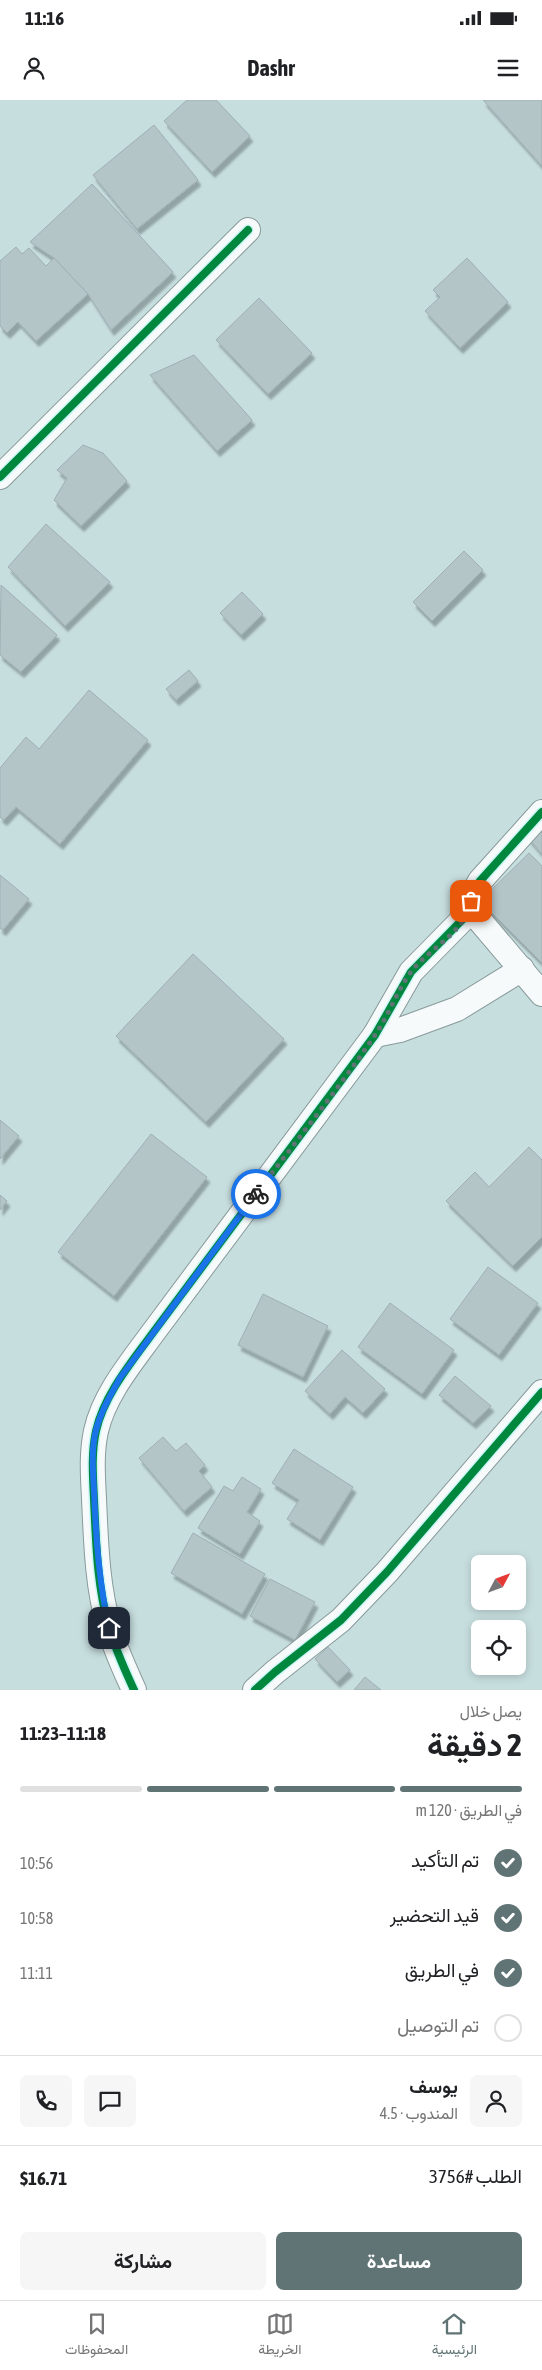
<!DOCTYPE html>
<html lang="ar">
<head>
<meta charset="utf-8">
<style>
  :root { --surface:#fff; --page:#f6f6f6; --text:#202124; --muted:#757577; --line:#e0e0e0; --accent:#617475 }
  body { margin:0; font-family:"Asap Condensed",Vazirmatn,sans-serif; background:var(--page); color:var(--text); direction:rtl; height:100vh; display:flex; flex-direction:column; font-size:19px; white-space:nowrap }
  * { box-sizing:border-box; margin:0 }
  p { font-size:16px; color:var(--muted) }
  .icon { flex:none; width:28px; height:28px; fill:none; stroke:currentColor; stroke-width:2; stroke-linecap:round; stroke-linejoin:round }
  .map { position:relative; height:1590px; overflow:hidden; direction:ltr }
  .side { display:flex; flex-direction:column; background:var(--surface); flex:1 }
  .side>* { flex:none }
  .needle { width:32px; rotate:49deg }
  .controls { position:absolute; left:471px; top:1455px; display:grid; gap:10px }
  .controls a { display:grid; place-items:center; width:55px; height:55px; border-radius:8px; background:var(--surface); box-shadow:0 2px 8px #0003; font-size:25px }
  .pin { position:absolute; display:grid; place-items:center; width:42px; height:42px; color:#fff; margin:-21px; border-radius:10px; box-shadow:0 2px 8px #0006 }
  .courier { position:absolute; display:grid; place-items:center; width:50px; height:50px; margin:-25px; border:4px solid #1a73e8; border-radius:50%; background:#fff; color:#222; box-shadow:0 1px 6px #0007 }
  .head em { font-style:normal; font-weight:700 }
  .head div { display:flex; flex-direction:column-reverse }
  .head { display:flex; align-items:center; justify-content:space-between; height:85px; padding:0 20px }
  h1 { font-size:32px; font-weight:700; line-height:38px }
  .bar { display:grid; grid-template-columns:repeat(4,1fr); gap:8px 5px; align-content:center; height:60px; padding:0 20px }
  .bar i { height:6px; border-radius:4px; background:var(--line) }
  .bar .current { background:var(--accent) }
  .bar p { grid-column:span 4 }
  .line { display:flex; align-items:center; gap:12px; padding:0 20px; border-top:1px solid var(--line) }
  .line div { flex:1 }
  .round { display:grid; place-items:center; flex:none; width:52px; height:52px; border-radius:8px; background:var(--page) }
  ol { padding:0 20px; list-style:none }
  li { display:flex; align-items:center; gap:15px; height:55px }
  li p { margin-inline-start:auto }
  li .icon { padding:5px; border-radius:50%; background:var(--accent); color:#fff; stroke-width:4 }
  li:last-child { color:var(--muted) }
  li i { width:28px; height:28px; border:2px solid var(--line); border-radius:50% }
  .cta { display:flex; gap:10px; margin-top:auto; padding:10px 20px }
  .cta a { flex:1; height:58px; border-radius:8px; background:var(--accent); color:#fff; font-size:20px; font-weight:700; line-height:58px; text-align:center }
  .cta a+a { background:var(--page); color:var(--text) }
  .status { display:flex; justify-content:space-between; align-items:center; height:35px; padding:0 25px; background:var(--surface); direction:ltr }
  .status svg { height:14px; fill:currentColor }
  header { display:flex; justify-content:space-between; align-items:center; height:65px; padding:0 20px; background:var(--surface); font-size:22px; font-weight:700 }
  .tabs { display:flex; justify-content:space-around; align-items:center; height:70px; border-top:1px solid var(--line); background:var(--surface); font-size:14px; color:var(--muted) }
  .tabs a { display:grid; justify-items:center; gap:2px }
  .tabs .current { color:var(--accent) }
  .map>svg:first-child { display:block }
  .building { fill:#b4c5c8; stroke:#9fafb3; filter:url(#shadow) }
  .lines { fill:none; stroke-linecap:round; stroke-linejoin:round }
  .street-casing { stroke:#889a9b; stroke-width:26 }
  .street { stroke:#f7fafa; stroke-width:24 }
  .cycleway-casing { stroke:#caf5f7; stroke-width:11 }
  .cycleway { stroke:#00873e; stroke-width:8 }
  .done { stroke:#617475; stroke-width:5; stroke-dasharray:0 9 }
  .route { stroke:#1a73e8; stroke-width:6 }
</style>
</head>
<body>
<div class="status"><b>11:16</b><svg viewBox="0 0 49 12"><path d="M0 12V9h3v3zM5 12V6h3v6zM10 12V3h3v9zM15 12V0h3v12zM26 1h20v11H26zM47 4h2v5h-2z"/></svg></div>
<header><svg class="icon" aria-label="menu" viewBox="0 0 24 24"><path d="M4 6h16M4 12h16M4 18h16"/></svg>Dashr<svg class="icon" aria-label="person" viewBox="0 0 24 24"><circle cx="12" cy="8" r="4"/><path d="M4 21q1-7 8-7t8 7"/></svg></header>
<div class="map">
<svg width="542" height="1590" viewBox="0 0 542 1590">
  <defs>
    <filter id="shadow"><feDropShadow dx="3" dy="5.5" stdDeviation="1" flood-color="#0004"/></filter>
  </defs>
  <rect width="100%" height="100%" fill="#c7dedf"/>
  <g class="building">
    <path d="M187,0H216L250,36L212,72L164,21Z"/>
    <path d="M483,0H542V66Z"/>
    <path d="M154,25L198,80L137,129L93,75Z"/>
    <path d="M92,84L173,172L111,230L88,194L54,158L30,142Z"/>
    <path d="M16,147L22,154L29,148L46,166L54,158L88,194L36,241L18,222L7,233L0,226V161Z"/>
    <path d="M467,158L508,202L460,248L425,211L440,197L433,190Z"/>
    <path d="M259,198L312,253L268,294L216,240Z"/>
    <path d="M194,255L252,320L217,351L150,275Z"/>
    <path d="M83,345L103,353L127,381L81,426L54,400L67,378L57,370Z"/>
    <path d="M46,424L110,482L65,526L8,467Z"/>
    <path d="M464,451L483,470L432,521L413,502Z"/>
    <path d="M1,485L57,535L21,572L0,555Z"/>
    <path d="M242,492L263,514L241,535L220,513Z"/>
    <path d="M189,570L198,581L176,600L166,589Z"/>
    <path d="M89,590L148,640L60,744L16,707L4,720L0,717V668L26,637L39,649Z"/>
    <path d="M542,725V754L528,738Z"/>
    <path d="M529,753L542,766V863L480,801Z"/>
    <path d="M0,775L29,799L3,830L0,828Z"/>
    <path d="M193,854L284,939L206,1022L116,936Z"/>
    <path d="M0,1020L19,1036L0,1059Z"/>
    <path d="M151,1034L207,1077L114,1196L58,1152Z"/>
    <path d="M529,1047L542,1060V1137L513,1166L446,1101L475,1072L489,1087Z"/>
    <path d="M0,1095L7,1101L0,1110Z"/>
    <path d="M488,1167L538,1203L499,1255L450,1219Z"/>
    <path d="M263,1194L328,1226L303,1277L238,1245Z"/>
    <path d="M390,1203L454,1250L422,1294L358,1247Z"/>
    <path d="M342,1250L385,1289L363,1313L345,1297L330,1314L305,1291Z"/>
    <path d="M455,1276L491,1306L473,1323L439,1295Z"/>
    <path d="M163,1337L176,1351L186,1343L205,1365L199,1371L212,1387L184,1411L139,1358Z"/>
    <path d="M294,1349L353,1387L320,1440L287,1419L299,1400L272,1383Z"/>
    <path d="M242,1377L261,1389L247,1412L260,1421L240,1454L198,1428L224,1386L233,1391Z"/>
    <path d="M193,1433L265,1474L242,1514L171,1473Z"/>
    <path d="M270,1479L315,1502L295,1540L250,1516Z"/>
    <path d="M328,1547L350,1570L337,1582L315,1559Z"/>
    <path d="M365,1577L381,1590H354Z"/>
  </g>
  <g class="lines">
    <g class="street-casing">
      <g id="street">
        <path d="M0,377L248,130"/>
        <path d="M470,809L542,894"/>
        <path d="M375,935L400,930L457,909L522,869"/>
        <path d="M134,1590C125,1570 115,1549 109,1527C97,1486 96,1442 94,1399C93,1377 91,1354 96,1331C104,1295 131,1263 152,1234L375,935L411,872L463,819L470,809L474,792L480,781L542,712"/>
        <path d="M255,1590L275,1572L341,1520L387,1472L542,1292"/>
      </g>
    </g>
    <use href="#street" class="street"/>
    <g class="cycleway-casing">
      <g id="cycleway">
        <path d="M0,377L248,130"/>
        <path d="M134,1590C125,1570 115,1549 109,1527C97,1486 96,1442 94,1399C93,1377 91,1354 96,1331C104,1295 131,1263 152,1234L375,935L411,872L463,819L470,809L474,792L480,781L542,712"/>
        <path d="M255,1590L275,1572L341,1520L387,1472L542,1292"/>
      </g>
    </g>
    <use href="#cycleway" class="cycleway"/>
  </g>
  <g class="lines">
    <path class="done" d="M256,1094C295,1042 338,990 375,935C389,915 396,892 411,872C429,848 465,833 471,801"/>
    <path class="route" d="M109,1528C99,1483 96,1437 94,1391C93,1371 91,1350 96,1330C101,1311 111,1294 120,1278L256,1094"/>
  </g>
</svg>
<div class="controls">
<a><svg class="needle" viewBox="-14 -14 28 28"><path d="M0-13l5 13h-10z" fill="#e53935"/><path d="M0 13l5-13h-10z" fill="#757577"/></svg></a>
<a><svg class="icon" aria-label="locate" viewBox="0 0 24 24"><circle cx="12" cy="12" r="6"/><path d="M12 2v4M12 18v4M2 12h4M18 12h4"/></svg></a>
</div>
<div class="pin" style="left:471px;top:801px;background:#ea580c"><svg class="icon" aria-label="bag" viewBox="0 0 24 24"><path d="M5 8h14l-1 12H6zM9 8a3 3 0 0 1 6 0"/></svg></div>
<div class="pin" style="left:109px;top:1528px;background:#1f2937"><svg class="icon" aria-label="home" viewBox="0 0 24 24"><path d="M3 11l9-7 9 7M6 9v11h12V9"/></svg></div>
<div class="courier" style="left:256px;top:1094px"><svg class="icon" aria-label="bike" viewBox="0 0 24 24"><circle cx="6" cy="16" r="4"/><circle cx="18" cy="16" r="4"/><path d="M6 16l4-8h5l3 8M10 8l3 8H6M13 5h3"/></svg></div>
</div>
<section class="side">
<div class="head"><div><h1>2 دقيقة</h1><p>يصل خلال</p></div><em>11:18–11:23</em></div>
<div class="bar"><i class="current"></i><i class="current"></i><i class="current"></i><i></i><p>في الطريق · 120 m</p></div>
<ol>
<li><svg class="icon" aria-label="check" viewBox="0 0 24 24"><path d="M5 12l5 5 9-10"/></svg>تم التأكيد<p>10:56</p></li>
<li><svg class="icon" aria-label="check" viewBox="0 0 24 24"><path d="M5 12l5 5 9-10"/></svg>قيد التحضير<p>10:58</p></li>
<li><svg class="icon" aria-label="check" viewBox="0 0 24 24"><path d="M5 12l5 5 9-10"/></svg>في الطريق<p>11:11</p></li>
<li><i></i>تم التوصيل</li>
</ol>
<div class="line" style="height:90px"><a class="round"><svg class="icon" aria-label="person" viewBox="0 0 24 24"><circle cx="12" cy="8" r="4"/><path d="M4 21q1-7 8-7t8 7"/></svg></a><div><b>يوسف</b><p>المندوب · 4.5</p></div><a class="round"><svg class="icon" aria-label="chat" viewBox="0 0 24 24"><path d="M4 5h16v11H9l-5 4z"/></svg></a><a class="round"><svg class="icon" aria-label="phone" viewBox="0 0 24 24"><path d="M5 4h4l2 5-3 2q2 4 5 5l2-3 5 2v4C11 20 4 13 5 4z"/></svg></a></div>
<div class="line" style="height:65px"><div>الطلب #3756</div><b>$16.71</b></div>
<div class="cta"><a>مساعدة</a><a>مشاركة</a></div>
</section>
<nav class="tabs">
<a class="current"><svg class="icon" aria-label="home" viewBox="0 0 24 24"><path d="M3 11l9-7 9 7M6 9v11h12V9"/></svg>الرئيسية</a>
<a><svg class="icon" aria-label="map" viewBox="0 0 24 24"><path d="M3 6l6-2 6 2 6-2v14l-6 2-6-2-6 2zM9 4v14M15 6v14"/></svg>الخريطة</a>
<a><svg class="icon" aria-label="saved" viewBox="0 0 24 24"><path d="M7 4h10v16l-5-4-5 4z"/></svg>المحفوظات</a>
</nav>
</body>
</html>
